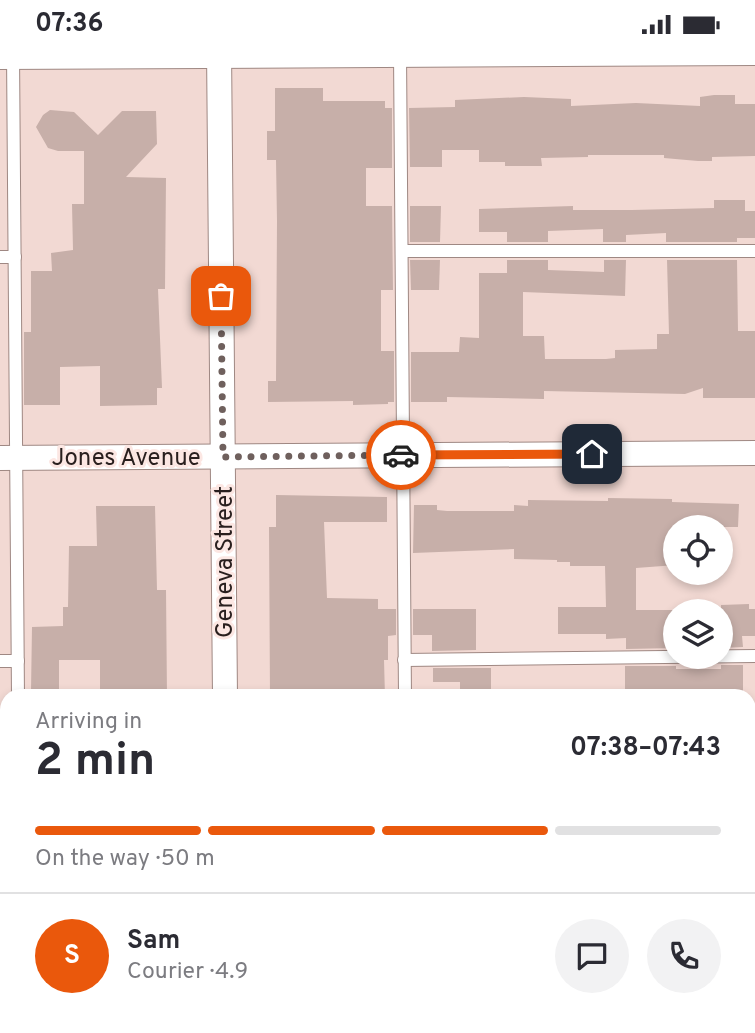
<!DOCTYPE html>
<html lang="en">
<head>
<meta charset="utf-8">
<style>
  :root { --surface:#fff; --page:#f2f2f3; --text:#2b2b33; --muted:#7c7c81; --line:#e1e1e2; --accent:#ea580c }
  body { margin:0; font-family:Overpass,sans-serif; background:var(--page); color:var(--text); height:100vh; display:flex; flex-direction:column; font-size:26px; white-space:nowrap }
  * { box-sizing:border-box; margin:0 }
  p { font-size:23px; color:var(--muted) }
  .icon { flex:none; width:38px; height:38px; fill:none; stroke:currentColor; stroke-width:2; stroke-linecap:round; stroke-linejoin:round }
  .map { position:relative; flex:1; overflow:hidden }
  .details { position:absolute; left:0px; top:640px; width:756px; height:345px; display:flex; flex-direction:column; background:var(--surface); border-radius:21px 21px 0 0; box-shadow:0 4px 10px #0003 }
  .details>* { flex:none }
  .controls { position:absolute; left:663px; top:466px; display:grid; gap:14px }
  .controls a { display:grid; place-items:center; width:70px; height:70px; border-radius:50%; background:var(--surface); box-shadow:0 4px 10px #0003; font-size:35px }
  .pin { position:absolute; display:grid; place-items:center; width:60px; height:60px; color:#fff; margin:-30px; border-radius:14px; box-shadow:0 4px 10px #0006 }
  .courier { position:absolute; display:grid; place-items:center; width:70px; height:70px; margin:-35px; border:5px solid #ea580c; border-radius:50%; background:#fff; color:#222; box-shadow:0 2px 9px #0007 }
  .headline em { font-style:normal; font-weight:700 }
  .headline div { display:flex; flex-direction:column-reverse }
  .headline { display:flex; align-items:center; justify-content:space-between; height:119px; padding:0 35px }
  h1 { font-size:46px; font-weight:700; line-height:52px }
  .bar { display:grid; grid-template-columns:repeat(4,1fr); gap:10px 7px; align-content:center; height:84px; padding:0 35px }
  .bar i { height:9px; border-radius:5px; background:var(--line) }
  .bar .on { background:var(--accent) }
  .bar p { grid-column:span 4 }
  .line { display:flex; align-items:center; gap:18px; padding:0 35px; border-top:2px solid var(--line) }
  .line div { flex:1 }
  .round { display:grid; place-items:center; flex:none; width:74px; height:74px; border-radius:37px; background:var(--page) }
  .status { display:flex; justify-content:space-between; align-items:center; height:49px; padding:0 35px; background:var(--surface); direction:ltr }
  .status svg { height:19px; fill:currentColor }
  .map>svg:first-child { display:block }
  .building { fill:#c7afa9 }
  .lines { fill:none; stroke-linecap:round; stroke-linejoin:round }
  .service-casing { stroke:#9f8883; stroke-width:14 }
  .minor-casing { stroke:#9f8883; stroke-width:26 }
  .tertiary-casing { stroke:#9f8883; stroke-width:33 }
  .service { stroke:#fff; stroke-width:12 }
  .minor { stroke:#fff; stroke-width:24 }
  .tertiary { stroke:#fff; stroke-width:32 }
  .done { stroke:#6f605d; stroke-width:7; stroke-dasharray:0 12.6 }
  .route { stroke:#ea580c; stroke-width:9 }
  .labels { text-anchor:middle; stroke-width:6; stroke-linejoin:round; paint-order:stroke }
  .street-label { font-size:24px; fill:#291f1e; stroke:#fce7e3 }
</style>
</head>
<body>
<div class="status"><b>07:36</b><svg viewBox="0 0 49 12"><path d="M0 12V9h3v3zM5 12V6h3v6zM10 12V3h3v9zM15 12V0h3v12zM26 1h20v11H26zM47 4h2v5h-2z"/></svg></div>
<div class="map">
<svg width="755" height="984" viewBox="0 0 755 984">
  <rect width="100%" height="100%" fill="#f2d9d3"/>
  <g class="building">
    <path d="M275,39H323V52H385V59H392V119H366V157H392L393,241H381V302H394V353H388V355L353,356V352L268,353V332H276L277,172L276,111H267V82H275Z"/>
    <path d="M714,46H735V55H755V107L712,108V112H698L664,109V106H588V108L541,109L542,117H505V113H479V101H442V118H410L409,59L455,58V51L524,48L571,50V57L636,54L700,57V48Z"/>
    <path d="M50,61L74,63L98,86L122,62H156L157,95L126,128L166,129L165,240H158L162,339H157V356L100,357V317L60,318V356H24V283H31V222H52L51,204L73,201L72,155H84V102H58L48,99L36,78L43,66Z"/>
    <path d="M714,151H745V162H755V189H737V193H666V184L626,186V193H603V180L548,182V193H507V183H479V160L573,157V161H632L714,159Z"/>
    <path d="M410,157H441L440,193H410Z"/>
    <path d="M410,211H440L439,241H411Z"/>
    <path d="M507,211H548V221L604,223V211H626L625,247L523,243V287H544L545,310H606L615,309V301L657,300V285H669L667,211H737L738,282H755V349H703V339L685,345L544,342V350L447,348V353H411V303H459L460,288L479,289V224H507Z"/>
    <path d="M276,446L387,448V473H324L327,549L378,550V560H396V586L388,587V611H384L385,648H270L269,478H276Z"/>
    <path d="M608,449L672,450V453L739,455L738,478H676V516L636,519V561H676V599L626,600V589L606,590V585H558V558H606L605,517H570V513H557V511L514,510V500L413,504L414,456H437V461L447,462H514V456L528,457V451L608,452Z"/>
    <path d="M96,457H155L157,541H166L167,648H100V611H59V643L31,642L32,578L63,577V558H68L69,497H97Z"/>
    <path d="M749,555V560H755V587H742L743,598L721,599V556Z"/>
    <path d="M413,560H476V601L432,602V586H413Z"/>
    <path d="M721,616H743V648L625,647V617H676V620H721Z"/>
    <path d="M433,619H491V648H460V633H433Z"/>
  </g>
  <g class="lines">
    <g class="service-casing">
      <g id="service">
        <path d="M13,4L18,648"/>
        <path d="M400,4L405,648"/>
        <path d="M402,202H755"/>
        <path d="M0,208H15"/>
        <path d="M404,611L755,607"/>
        <path d="M0,612H18"/>
      </g>
    </g>
    <g class="minor-casing">
      <g id="minor">
        <path d="M219,0L225,648"/>
        <path d="M0,8L755,4"/>
        <path d="M0,409L755,404"/>
        <path d="M229,978V984"/>
        <path d="M648,978V984"/>
      </g>
    </g>
    <g class="tertiary-casing">
      <g id="tertiary">
        <path d="M749,806H755"/>
        <path d="M0,811H7"/>
      </g>
    </g>
    <use href="#service" class="service"/>
    <use href="#minor" class="minor"/>
    <use href="#tertiary" class="tertiary"/>
  </g>
  <g class="lines">
    <path class="done" d="M221,247L223,408L401,406"/>
    <path class="route" d="M401,406L592,405"/>
  </g>
  <g class="labels">
    <g class="street-label">
      <text x="126" y="416">Jones Avenue</text>
      <text transform="translate(224 513) rotate(-90)" y="8">Geneva Street</text>
    </g>
  </g>
</svg>
<div class="controls">
<a><svg class="icon" aria-label="locate" viewBox="0 0 24 24"><circle cx="12" cy="12" r="6"/><path d="M12 2v4M12 18v4M2 12h4M18 12h4"/></svg></a>
<a><svg class="icon" aria-label="layers" viewBox="0 0 24 24"><path d="M12 4l9 5-9 5-9-5zM3 14l9 5 9-5"/></svg></a>
</div>
<div class="pin" style="left:221px;top:247px;background:#ea580c"><svg class="icon" aria-label="bag" viewBox="0 0 24 24"><path d="M5 8h14l-1 12H6zM9 8a3 3 0 0 1 6 0"/></svg></div>
<div class="pin" style="left:592px;top:405px;background:#1f2937"><svg class="icon" aria-label="home" viewBox="0 0 24 24"><path d="M3 11l9-7 9 7M6 9v11h12V9"/></svg></div>
<div class="courier" style="left:401px;top:406px"><svg class="icon" aria-label="car" viewBox="0 0 24 24"><path d="M5 17H2v-5l4-1 3-4h7l3 4 3 1v5h-3M9 17h6M6 11h13"/><circle cx="7" cy="17" r="2"/><circle cx="17" cy="17" r="2"/></svg></div>
<section class="details">
<div class="headline"><div><h1>2 min</h1><p>Arriving in</p></div><em>07:38–07:43</em></div>
<div class="bar"><i class="on"></i><i class="on"></i><i class="on"></i><i></i><p>On the way · 50 m</p></div>
<div class="line" style="height:126px"><b class="round" style="background:var(--accent);color:#fff">S</b><div><b>Sam</b><p>Courier · 4.9</p></div><a class="round"><svg class="icon" aria-label="chat" viewBox="0 0 24 24"><path d="M4 5h16v11H9l-5 4z"/></svg></a><a class="round"><svg class="icon" aria-label="phone" viewBox="0 0 24 24"><path d="M5 4h4l2 5-3 2q2 4 5 5l2-3 5 2v4C11 20 4 13 5 4z"/></svg></a></div>
</section>
</div>
</body>
</html>
